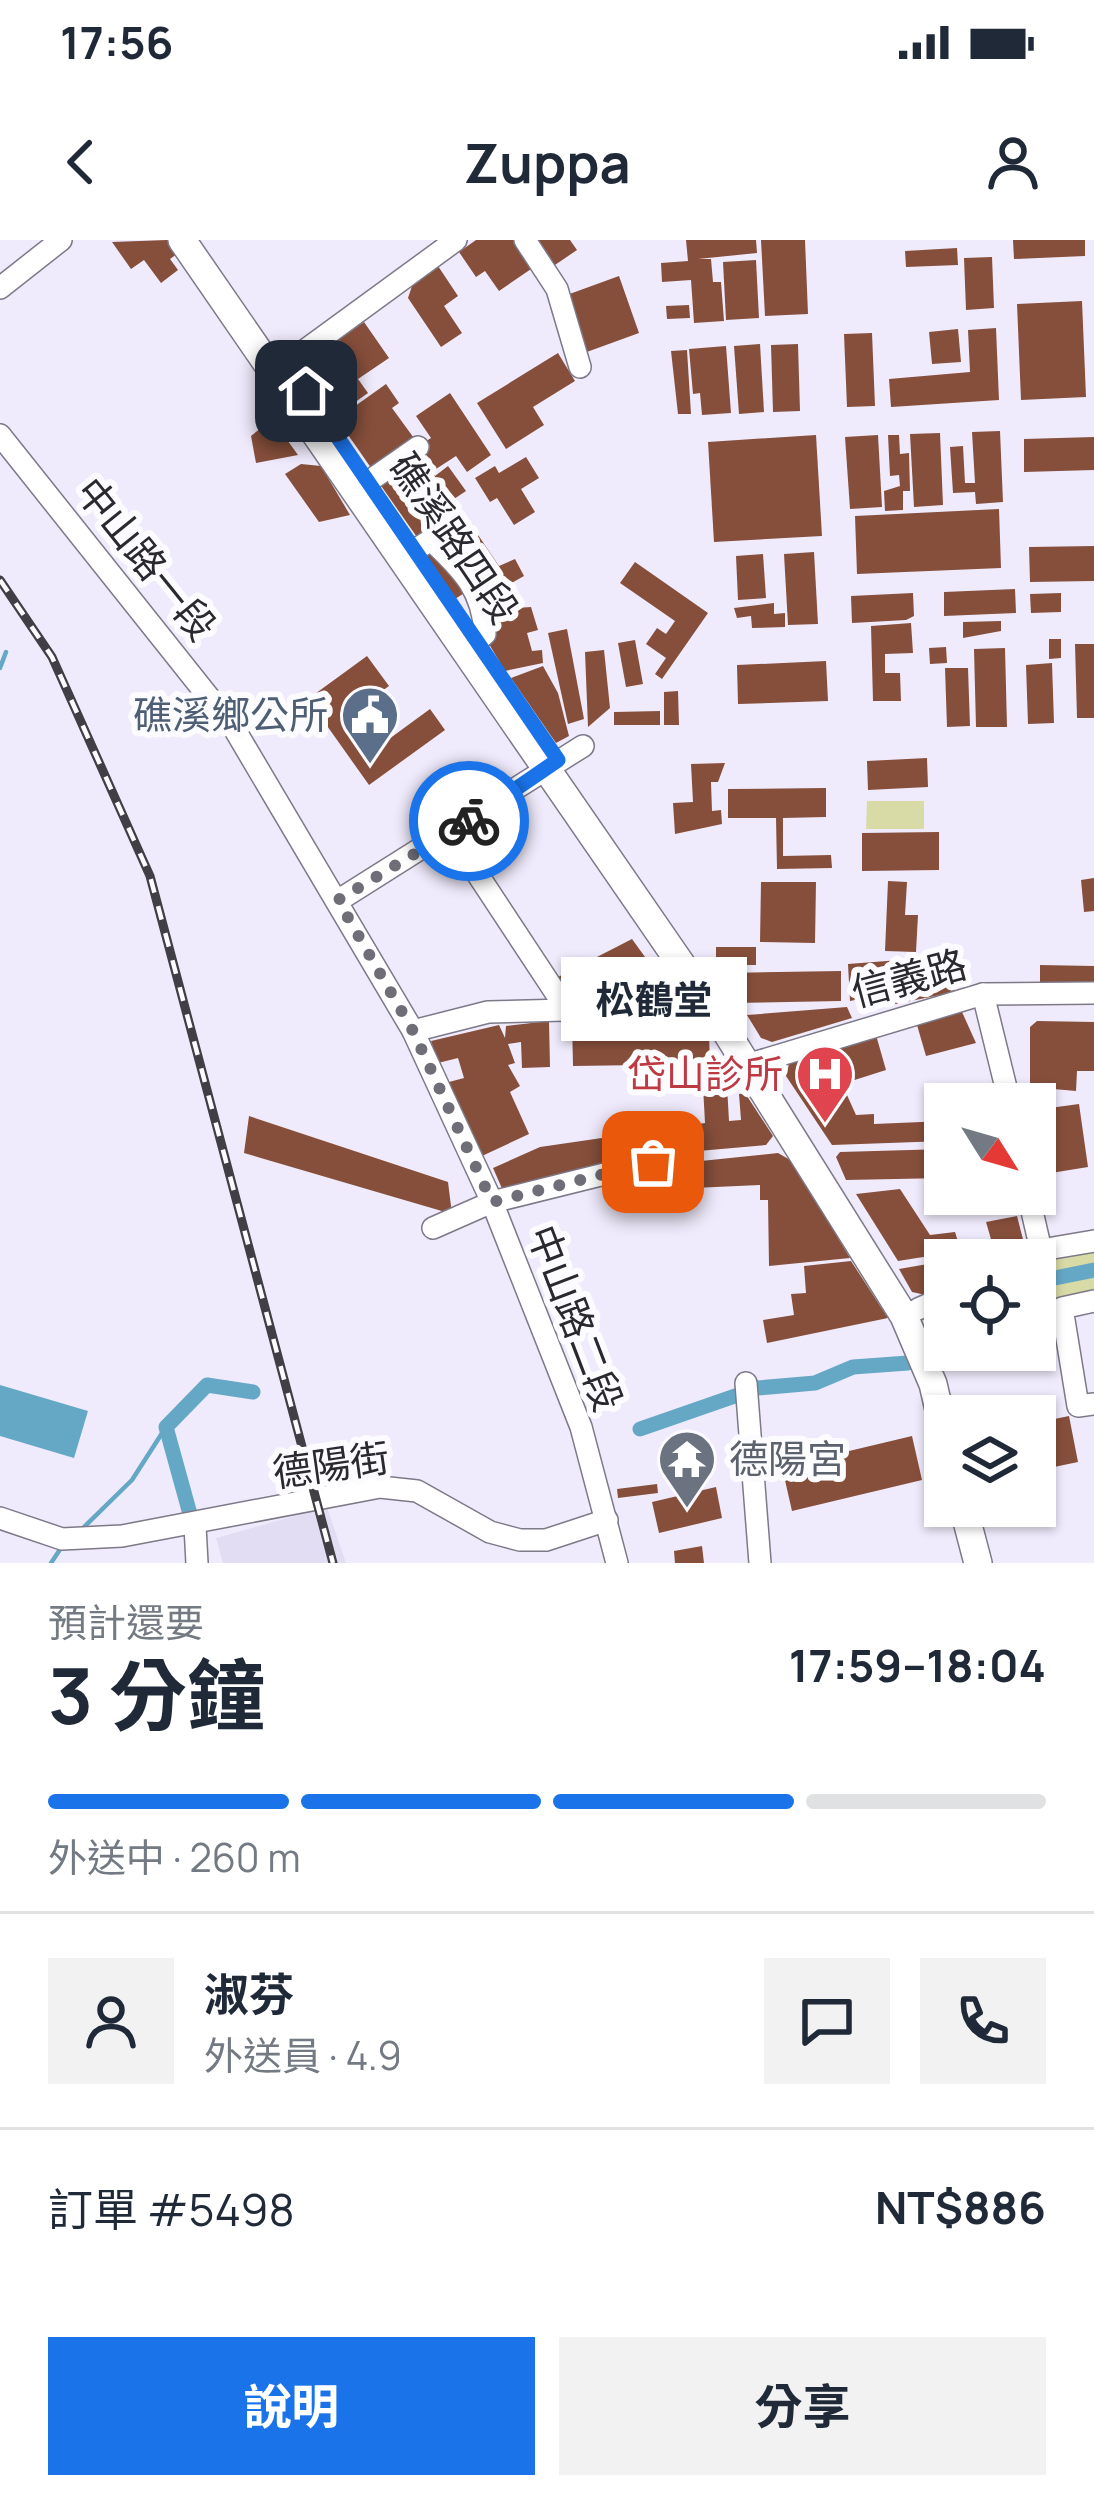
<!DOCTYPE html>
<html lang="zh-TW">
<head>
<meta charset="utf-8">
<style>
  :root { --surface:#fff; --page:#f2f2f3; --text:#1f2937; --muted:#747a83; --line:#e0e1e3; --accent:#1a73e8 }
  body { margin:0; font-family:Manrope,"Noto Sans TC",sans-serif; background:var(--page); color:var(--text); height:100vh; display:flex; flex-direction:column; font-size:45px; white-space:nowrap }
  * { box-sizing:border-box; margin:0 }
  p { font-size:39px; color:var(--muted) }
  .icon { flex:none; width:66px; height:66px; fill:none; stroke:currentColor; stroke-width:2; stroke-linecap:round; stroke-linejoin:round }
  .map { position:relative; height:1323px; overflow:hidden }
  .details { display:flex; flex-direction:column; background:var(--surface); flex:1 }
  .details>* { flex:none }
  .needle { width:78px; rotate:127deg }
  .fabs { position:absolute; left:924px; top:843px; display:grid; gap:24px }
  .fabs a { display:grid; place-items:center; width:132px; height:132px; border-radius:0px; background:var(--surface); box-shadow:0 3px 9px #0004; font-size:60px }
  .pin { position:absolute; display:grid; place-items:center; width:102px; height:102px; color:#fff; margin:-51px; border-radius:24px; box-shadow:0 6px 18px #0006 }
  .courier { position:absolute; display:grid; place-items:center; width:120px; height:120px; margin:-60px; border:9px solid #1a73e8; border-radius:50%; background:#fff; color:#222; box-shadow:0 3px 15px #0007 }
  .bubble { position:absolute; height:84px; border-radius:0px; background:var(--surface); box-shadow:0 3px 9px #0004; font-size:39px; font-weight:700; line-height:84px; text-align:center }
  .headline em { font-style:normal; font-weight:700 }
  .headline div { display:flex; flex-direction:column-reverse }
  .headline { display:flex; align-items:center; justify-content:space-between; height:204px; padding:0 48px }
  h1 { font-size:78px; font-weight:700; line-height:90px }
  .bar { display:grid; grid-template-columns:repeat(4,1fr); gap:18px 12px; align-content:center; height:144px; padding:0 48px }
  .bar i { height:15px; border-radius:9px; background:var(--line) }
  .bar .current { background:var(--accent) }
  .bar p { grid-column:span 4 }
  .line { display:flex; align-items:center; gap:30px; padding:0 48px; border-top:3px solid var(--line) }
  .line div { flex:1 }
  .round { display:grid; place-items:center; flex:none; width:126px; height:126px; border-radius:0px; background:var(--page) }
  .button { display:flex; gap:24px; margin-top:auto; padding:24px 48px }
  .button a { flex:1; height:138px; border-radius:0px; background:var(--accent); color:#fff; font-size:48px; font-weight:700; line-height:138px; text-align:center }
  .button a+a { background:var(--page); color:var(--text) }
  .status { display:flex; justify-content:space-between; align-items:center; height:84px; padding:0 60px; background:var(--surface); direction:ltr }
  .status svg { height:33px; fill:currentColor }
  header { display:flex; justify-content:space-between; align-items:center; height:156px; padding:0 48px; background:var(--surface); font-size:54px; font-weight:700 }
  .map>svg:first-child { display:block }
  .built { fill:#e3ddf4 }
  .green { fill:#d8dba6 }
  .water { fill:#65a8c6 }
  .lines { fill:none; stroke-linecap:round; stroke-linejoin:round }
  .stream { stroke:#65a8c6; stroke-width:4.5 }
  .canal { stroke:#65a8c6; stroke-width:15 }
  .building { fill:#864f3b }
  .minor-casing { stroke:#7d7988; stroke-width:24 }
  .major-casing { stroke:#7d7988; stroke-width:30 }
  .minor { stroke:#fff; stroke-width:21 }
  .major { stroke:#fff; stroke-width:27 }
  .rail-casing { stroke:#413f46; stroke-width:9 }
  .rail { stroke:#fcfbfe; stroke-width:4.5; stroke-dasharray:14; stroke-linecap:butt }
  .done { stroke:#6f6d77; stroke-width:12; stroke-dasharray:0 21.6 }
  .route { stroke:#1a73e8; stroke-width:15 }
  .labels { text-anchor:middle; stroke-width:12; stroke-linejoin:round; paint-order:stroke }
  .street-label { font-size:39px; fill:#2a292f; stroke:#fcfbfe }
  .service-label { font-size:39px; fill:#4e5e75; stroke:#fcfbfe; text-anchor:end }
  .health-label { font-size:39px; fill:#be3a42; stroke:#fcfbfe; text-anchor:end }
  .worship-label { font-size:39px; fill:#5b616d; stroke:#fcfbfe; text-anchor:start }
</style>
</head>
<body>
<div class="status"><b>17:56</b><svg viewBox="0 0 49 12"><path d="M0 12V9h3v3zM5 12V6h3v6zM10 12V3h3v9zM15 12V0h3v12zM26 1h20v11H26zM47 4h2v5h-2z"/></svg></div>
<header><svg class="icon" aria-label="back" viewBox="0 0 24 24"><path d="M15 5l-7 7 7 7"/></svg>Zuppa<svg class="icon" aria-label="person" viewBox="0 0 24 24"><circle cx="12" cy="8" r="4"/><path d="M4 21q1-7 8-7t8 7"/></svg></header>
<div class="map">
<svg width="1094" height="1323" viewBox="0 0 1094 1323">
  <rect width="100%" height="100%" fill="#f0ebfc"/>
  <path class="built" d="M327,1267L346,1323H223L216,1298Z"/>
  <g class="green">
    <path d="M867,561H924V589H866Z"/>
    <path d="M1094,1006V1052L1035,1065V1021Z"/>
  </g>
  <path class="water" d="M0,1145L88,1171L74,1218L0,1196Z"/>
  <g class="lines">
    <g class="stream">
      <path d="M0,428L6,412"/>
      <path d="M83,1288L132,1240L166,1187"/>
      <path d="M51,1323L61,1308"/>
    </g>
    <g class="canal">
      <path d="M1045,1040L1094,1030"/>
      <path d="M640,1189L758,1148L815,1143L853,1127L908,1123"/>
      <path d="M190,1274L166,1187L207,1145L253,1152"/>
    </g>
  </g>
  <g class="building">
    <path d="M167,0L177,14L170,19L178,30L161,43L144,20L131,29L112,2Z"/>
    <path d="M476,0H515L534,27L499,51L485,31L476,37L459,12Z"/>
    <path d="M530,0H570L577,10L549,29Z"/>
    <path d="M686,0H756L757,13L698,19H711L713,42H721L724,81L694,83L691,40L662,42L661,23L688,21Z"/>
    <path d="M761,0H805L808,74L765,76Z"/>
    <path d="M1013,0H1085V16L1014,19Z"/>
    <path d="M957,8L958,25L906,27L905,11Z"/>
    <path d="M992,17L994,68L966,70L964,18Z"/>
    <path d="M756,20L759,78L726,80L723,22Z"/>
    <path d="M438,26L458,56L444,66L462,93L441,107L408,58L413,43Z"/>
    <path d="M619,36L639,93L584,113L564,56Z"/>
    <path d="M1082,61L1086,157L1021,160L1017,64Z"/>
    <path d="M689,65L690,78L667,79L666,66Z"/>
    <path d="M364,82L389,118L358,139L368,153L334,177L303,134L307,122Z"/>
    <path d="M996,88L999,160L891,167L889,139L970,132L968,90Z"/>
    <path d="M958,89L961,122L932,124L929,92Z"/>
    <path d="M872,93L875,166L847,167L844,94Z"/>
    <path d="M760,104L764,172L739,174L734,106Z"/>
    <path d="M798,104L800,171L773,172L771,105Z"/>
    <path d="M726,106L731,173L702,175L700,153L693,154L689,109Z"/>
    <path d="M687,110L691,174H678L671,111Z"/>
    <path d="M558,113L575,141L533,167L544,185L506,209L477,163Z"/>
    <path d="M386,144L399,163L392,168L419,205L376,235L337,179Z"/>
    <path d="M450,153L491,215L467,232L456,216L436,229L420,205L431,198L416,176Z"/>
    <path d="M272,179L298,215L256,223L251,196Z"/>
    <path d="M1000,191L1003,262L976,264L975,252L953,253L950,207L963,206L965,243H975L972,192Z"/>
    <path d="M940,193L943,265L914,267L910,194Z"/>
    <path d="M816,195L822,296L714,302L708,202Z"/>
    <path d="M878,195L882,267L850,269L845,197Z"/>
    <path d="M888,195H899L900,214L909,213L910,251H903V270L885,271L884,251L900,246L899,235L890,236Z"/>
    <path d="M1094,197V230L1024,232V199Z"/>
    <path d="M417,212L435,236L448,226L466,251L451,261L459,272L419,300L377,240Z"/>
    <path d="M526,217L539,238L521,249L535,272L514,285L497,258L490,262L475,238L495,226L499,233Z"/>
    <path d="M301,224L321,226L350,275L319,282L285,234Z"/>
    <path d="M999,269L1001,328L857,334L855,276Z"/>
    <path d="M464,274L499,326L515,319L524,336L483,359L438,297Z"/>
    <path d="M1094,306V341L1030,342L1029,307Z"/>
    <path d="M430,309L469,350L455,359L426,316Z"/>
    <path d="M814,312L818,384L788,385L784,314Z"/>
    <path d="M763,314L766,358L738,360L736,316Z"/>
    <path d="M635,322L708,373L662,439L655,434L666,418L646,404L657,388L666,394L675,381L620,343Z"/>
    <path d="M1015,349L1016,373L944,376V352Z"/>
    <path d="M913,353L914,376L906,380L852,383L851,356Z"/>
    <path d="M1061,353V372L1031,373L1030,354Z"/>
    <path d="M774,363V374L785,373V387L752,388L751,376L737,378L734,368Z"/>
    <path d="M531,367L538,390L527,393L532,411L542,410L543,423L505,431L489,404L487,370Z"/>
    <path d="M1001,381V391L963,398V382Z"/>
    <path d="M911,383L913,413L885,414V433H900L901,461H873L871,386Z"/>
    <path d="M567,389L584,479L568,484L548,393Z"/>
    <path d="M1049,399H1061V418L1049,419Z"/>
    <path d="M635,400L643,444L626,447L618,403Z"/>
    <path d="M1075,404H1094V478H1077Z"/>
    <path d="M946,407L947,423L930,424L929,408Z"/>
    <path d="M1005,408L1007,487H976L974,409Z"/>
    <path d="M604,410L610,468L588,487L585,412Z"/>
    <path d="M367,416L389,446L349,475L374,510L430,469L445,490L369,545L308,459Z"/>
    <path d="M826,421L828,461L738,464L737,425Z"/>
    <path d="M1052,423L1054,483L1028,484L1026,425Z"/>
    <path d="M543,426L558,453L569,496L556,503L511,438Z"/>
    <path d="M945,428H968L970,486L947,487Z"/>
    <path d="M678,451L679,485H664V452Z"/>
    <path d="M660,471V485H614V472Z"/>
    <path d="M927,518L928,547L868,550L867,521Z"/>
    <path d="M725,523L718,542H711L712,571L721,570L722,584L675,594L673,563L693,562L691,524Z"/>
    <path d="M826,548V577L783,578V616L831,615L832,628L777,629L776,578H728V549Z"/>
    <path d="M939,592V630L862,631V593Z"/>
    <path d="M1094,638V671L1084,672L1081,640Z"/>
    <path d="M888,641L907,642L905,675H918L916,712L885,711Z"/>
    <path d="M761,642H816L815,703L760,702Z"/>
    <path d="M632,699L674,757L567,764L554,739Z"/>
    <rect x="716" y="707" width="40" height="18"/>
    <path d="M951,716L955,752L861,771L860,759L850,761L848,724Z"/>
    <path d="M1040,725L1094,726V747H1040Z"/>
    <path d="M841,731V761L732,763L726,751V733Z"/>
    <path d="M847,767L852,778L772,802L761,798L747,775Z"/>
    <path d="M962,772L976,803L926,816L917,785Z"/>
    <path d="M690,776L709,794L710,824L573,826L572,780Z"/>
    <path d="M549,781L550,827L522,828L521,802L508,804L515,823L508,825L520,846L510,852L529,894L482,916L449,842L464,838L458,818L438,823L431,801L499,785L505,798L506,786Z"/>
    <path d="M1037,781L1094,782V831H1077L1076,851L1030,847V787Z"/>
    <path d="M876,795L886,830L842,844L856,875L874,874V884L945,881V901L832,905L786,836L789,824Z"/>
    <path d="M702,828H726L729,881L741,880L739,854L745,853L773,896L766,905L653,915L504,953L493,928L540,907L705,883Z"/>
    <path d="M1079,864L1088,927L1045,934L1035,870Z"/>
    <path d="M249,876L448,942L452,974L244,913Z"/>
    <path d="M945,909V938L846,940L836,917L840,912Z"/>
    <path d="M778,913L792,921L850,1018L769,1026L768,960H760V945L671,949L667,933L672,924Z"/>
    <path d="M900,949L930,995L955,992L961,1011L898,1021L856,954Z"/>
    <path d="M1017,976L1026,1011L997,1020L986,982Z"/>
    <path d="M851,1021L888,1078L767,1103L763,1080L794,1075L791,1054L806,1053L804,1026Z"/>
    <path d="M945,1021V1049L926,1055L912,1052L899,1029Z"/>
    <path d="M1069,1176L1078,1222L1035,1231V1183Z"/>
    <path d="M912,1196L922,1240L792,1271L782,1227Z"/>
    <path d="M657,1244L658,1253L618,1258L617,1249Z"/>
    <path d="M716,1247L722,1278L659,1293L652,1262Z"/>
    <path d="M702,1306L704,1323H675L674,1311Z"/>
  </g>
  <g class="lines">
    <g class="minor-casing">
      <g id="minor">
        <path d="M525,0L557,49L580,127"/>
        <path d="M0,48L61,0"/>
        <path d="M274,133L456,0"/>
        <path d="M0,195L235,490L413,791L492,962L581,1187L617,1323"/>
        <path d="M355,251L418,207"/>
        <path d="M402,318L431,300C462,329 483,350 485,394L465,411"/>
        <path d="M451,594L567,770"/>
        <path d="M339,660L583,506"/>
        <path d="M983,754L1010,864"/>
        <path d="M413,791L488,772L718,766"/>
        <path d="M747,825L983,754L1094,753"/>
        <path d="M1028,954L1041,1010"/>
        <path d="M433,988L492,962L653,922"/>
        <path d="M1020,1020L1041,1010L1094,1001"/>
        <path d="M1094,1061L1062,1068L1078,1166L1094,1164"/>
        <path d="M918,1069L945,1057"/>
        <path d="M746,1143L760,1323"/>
        <path d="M0,1278L62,1299L122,1296L380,1247L417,1251L490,1292L520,1300H546L607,1280"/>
        <path d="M195,1286L197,1323"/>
      </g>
    </g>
    <g class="major-casing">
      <g id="major">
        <path d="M182,0L710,766L904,1076L933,1144L945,1195"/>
        <path d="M963,1266L978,1323"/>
      </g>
    </g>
    <use href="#minor" class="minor"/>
    <use href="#major" class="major"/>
    <g class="rail-casing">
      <path id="rail" d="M0,340L52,417L150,636L333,1323"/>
    </g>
    <use href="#rail" class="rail"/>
  </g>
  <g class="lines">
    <path class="done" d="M469,581L338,660L413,791L492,962L653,922"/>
    <path class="route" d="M306,151L558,520L469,581"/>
  </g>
  <defs>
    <g id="civic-pin" transform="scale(3)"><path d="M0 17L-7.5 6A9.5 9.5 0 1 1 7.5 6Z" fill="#5c6f8a" stroke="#fcfbfe"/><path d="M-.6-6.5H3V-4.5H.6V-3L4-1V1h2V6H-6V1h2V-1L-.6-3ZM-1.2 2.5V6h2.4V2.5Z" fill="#fff"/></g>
    <g id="hospital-pin" transform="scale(3)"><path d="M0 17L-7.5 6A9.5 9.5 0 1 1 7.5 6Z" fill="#e0444e" stroke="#fcfbfe"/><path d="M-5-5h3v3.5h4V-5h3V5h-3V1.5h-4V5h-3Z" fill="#fff"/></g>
    <g id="temple-pin" transform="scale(3)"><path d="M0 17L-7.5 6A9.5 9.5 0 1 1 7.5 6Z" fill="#6b7280" stroke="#fcfbfe"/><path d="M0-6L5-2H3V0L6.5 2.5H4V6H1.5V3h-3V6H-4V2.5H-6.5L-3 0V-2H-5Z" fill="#fff"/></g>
  </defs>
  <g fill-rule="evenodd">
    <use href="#civic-pin" x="370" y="475"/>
    <use href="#hospital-pin" x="825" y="834"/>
    <use href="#temple-pin" x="687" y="1219"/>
  </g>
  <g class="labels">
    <g class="street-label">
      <text transform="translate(454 298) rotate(56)" y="14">礁溪路四段</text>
      <text transform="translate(146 319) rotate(51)" y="14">中山路一段</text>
      <text transform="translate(909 738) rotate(-15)" y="14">信義路</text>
      <text transform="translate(575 1078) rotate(69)" y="14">中山路二段</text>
      <text transform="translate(331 1225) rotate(-8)" y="14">德陽街</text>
    </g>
    <g class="service-label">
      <text x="328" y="489">礁溪鄉公所</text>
    </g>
    <g class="health-label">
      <text x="783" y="848">岱山診所</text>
    </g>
    <g class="worship-label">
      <text x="729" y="1233">德陽宮</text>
    </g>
  </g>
</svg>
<div class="fabs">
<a><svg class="needle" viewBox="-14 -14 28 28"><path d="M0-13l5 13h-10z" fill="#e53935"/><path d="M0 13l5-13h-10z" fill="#747a83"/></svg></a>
<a><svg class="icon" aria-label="locate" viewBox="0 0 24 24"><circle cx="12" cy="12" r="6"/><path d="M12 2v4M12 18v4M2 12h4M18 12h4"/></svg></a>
<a><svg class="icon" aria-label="layers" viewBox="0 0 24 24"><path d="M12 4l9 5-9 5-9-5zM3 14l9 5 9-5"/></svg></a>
</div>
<div class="pin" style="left:653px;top:922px;background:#ea580c"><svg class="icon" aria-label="bag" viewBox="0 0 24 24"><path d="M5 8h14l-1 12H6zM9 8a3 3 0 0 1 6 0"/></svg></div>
<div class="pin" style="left:306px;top:151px;background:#1f2937"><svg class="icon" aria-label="home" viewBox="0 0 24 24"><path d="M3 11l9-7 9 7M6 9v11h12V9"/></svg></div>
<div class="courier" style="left:469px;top:581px"><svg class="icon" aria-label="bike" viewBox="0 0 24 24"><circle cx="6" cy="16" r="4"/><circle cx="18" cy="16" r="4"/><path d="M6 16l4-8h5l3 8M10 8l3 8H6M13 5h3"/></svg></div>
<div class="bubble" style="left:561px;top:717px;width:186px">松鶴堂</div>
</div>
<section class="details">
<div class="headline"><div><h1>3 分鐘</h1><p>預計還要</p></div><em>17:59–18:04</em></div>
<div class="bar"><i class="current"></i><i class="current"></i><i class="current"></i><i></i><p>外送中 · 260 m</p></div>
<div class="line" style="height:216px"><a class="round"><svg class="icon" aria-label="person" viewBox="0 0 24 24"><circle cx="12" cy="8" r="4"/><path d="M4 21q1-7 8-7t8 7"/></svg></a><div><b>淑芬</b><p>外送員 · 4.9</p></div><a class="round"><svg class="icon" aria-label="chat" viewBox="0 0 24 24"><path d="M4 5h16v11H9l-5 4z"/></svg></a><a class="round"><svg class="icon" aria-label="phone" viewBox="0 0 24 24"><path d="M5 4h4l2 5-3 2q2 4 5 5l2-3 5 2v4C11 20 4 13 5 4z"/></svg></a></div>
<div class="line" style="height:156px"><div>訂單 #5498</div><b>NT$886</b></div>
<div class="button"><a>說明</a><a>分享</a></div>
</section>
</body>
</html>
